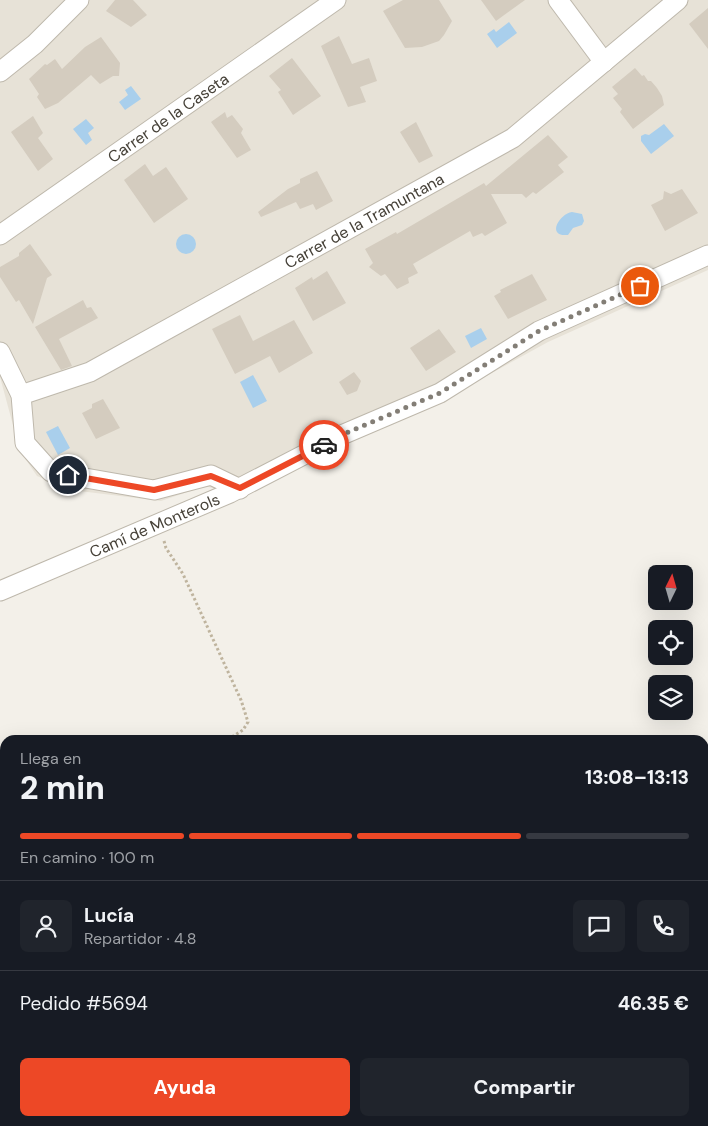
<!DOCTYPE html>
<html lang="es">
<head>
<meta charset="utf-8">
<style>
  :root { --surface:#171b24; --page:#20242c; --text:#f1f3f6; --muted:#9ea1a6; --line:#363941; --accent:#ed4826 }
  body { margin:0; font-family:"DM Sans",sans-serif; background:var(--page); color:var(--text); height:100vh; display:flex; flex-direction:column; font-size:19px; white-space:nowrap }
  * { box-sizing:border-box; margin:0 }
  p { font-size:16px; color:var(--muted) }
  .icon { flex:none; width:28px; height:28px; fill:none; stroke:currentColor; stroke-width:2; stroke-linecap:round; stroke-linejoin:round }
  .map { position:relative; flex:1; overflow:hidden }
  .side { position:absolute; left:0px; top:735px; width:709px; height:391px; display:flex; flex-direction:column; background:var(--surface); border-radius:15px 15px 0 0; box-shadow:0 5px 20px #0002 }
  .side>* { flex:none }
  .needle { width:32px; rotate:5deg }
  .tools { position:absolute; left:648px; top:565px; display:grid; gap:10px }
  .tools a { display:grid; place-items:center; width:45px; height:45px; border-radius:8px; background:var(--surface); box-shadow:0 5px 20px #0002; font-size:25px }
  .pin { position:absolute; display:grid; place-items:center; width:42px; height:42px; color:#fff; margin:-21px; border:2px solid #fff; border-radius:50%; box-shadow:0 1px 5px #0007 }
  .courier { position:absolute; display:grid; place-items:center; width:50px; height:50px; margin:-25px; border:4px solid #ed4826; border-radius:50%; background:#fff; color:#222; box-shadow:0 1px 6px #0007 }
  .overview em { font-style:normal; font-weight:800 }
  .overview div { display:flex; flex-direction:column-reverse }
  .overview { display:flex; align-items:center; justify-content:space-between; height:85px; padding:0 20px }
  h1 { font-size:32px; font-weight:800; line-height:38px }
  .bar { display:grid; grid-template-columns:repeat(4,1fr); gap:8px 5px; align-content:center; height:60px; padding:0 20px }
  .bar i { height:6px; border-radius:4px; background:var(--line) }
  .bar .active { background:var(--accent) }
  .bar p { grid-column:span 4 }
  .line { display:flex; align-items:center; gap:12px; padding:0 20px; border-top:1px solid var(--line) }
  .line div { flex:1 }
  .round { display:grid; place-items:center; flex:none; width:52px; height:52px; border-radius:8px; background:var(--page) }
  .action { display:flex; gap:10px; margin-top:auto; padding:10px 20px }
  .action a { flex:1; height:58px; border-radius:8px; background:var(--accent); color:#fff; font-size:20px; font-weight:800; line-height:58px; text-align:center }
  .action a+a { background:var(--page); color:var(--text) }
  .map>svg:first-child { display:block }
  .residential { fill:#e7e2d7 }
  .water { fill:#a9cfec }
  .building { fill:#d4ccbf }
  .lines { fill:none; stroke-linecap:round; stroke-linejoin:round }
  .street-casing { stroke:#beb8ac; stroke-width:21 }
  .path { stroke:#bfb49e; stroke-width:3; stroke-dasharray:2.5 2.5; stroke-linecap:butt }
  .street { stroke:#fff; stroke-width:19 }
  .done { stroke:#837e76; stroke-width:5; stroke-dasharray:0 9 }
  .route { stroke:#ed4826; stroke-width:6 }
  .labels { text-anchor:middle; stroke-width:4; stroke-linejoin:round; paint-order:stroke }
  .street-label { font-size:16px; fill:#464138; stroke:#fff }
</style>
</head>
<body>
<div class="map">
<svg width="708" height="1126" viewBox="0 0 708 1126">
  <rect width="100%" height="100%" fill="#f3f0e9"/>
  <path class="residential" d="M0,0H708V270L548,342L439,402L351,439L242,496L205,486L161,501L71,490L37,476L20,451L0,377Z"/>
  <g class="water">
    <path d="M509,22L517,33L497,48L487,34L494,29L496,32Z"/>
    <path d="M131,86L141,99L125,110L119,102L128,95L125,90Z"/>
    <path d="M86,119L94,128L88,133L92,140L86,145L73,129Z"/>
    <path d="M664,124L674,136L651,154L641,141V136L645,134L649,135Z"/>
    <path d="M572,212L582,214L584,221L582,225L573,228L568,235C546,237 559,214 572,212Z"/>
    <circle cx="186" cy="244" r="10"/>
    <path d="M481,328L487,339L471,348L465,336Z"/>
    <path d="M253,375L267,401L253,408L240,382Z"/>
    <path d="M58,426L70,448L58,455L46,432Z"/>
  </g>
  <g class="building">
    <path d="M115,0H133L147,15L131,27L106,11Z"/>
    <path d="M403,0H439L452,21L444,35L439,41L422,47L405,48L383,11Z"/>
    <path d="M481,0H525L496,21Z"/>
    <path d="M708,8V49L689,24Z"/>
    <path d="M339,36L352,64L369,58L377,81L360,87L366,102L348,107L321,46Z"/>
    <path d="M101,37L120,63L119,76H113L100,84L91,75L58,103L45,109L37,97L39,94L29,79L45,64L47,65L55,59L62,69L85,47Z"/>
    <path d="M292,58L321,96L293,115L278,92L281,90L269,76Z"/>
    <path d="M635,68L642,76L644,75L648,81H651L657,88L662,96L664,105L633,129L620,112L622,109L613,98L618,94L612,87Z"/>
    <path d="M225,112L227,118L232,115L243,129L241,133L251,150L237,158L211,122Z"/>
    <path d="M33,116L43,133L38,138L53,159L38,171L11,132Z"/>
    <path d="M416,122L433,156L419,163L400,132Z"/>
    <path d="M548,135L568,157L558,165L564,172L536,194L533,192L526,198L522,194H491L507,223L485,236L482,233L473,237L470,231L413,264L418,273L408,278L409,283L397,289L385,274L381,276L369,267L373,263L365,249L396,232L397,234L484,183L486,186Z"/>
    <path d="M145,164L153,176L166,167L188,199L154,223L124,180Z"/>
    <path d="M317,171L333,201L316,210L313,204L300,209L296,202L261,217L258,212L288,189L300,183V179Z"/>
    <path d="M682,189L698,213L665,231L651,205L663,199L664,191L671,194Z"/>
    <path d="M30,244L52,275L47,278L33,324L19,300L16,302L0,277V267L19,256V253Z"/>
    <path d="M327,271L346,303L313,321L295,288L312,277L313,280Z"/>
    <path d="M532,274L547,300L508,319L494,296L501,292L500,290Z"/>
    <path d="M83,300L87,308L91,307L98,318L59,339L72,366L61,370L35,327Z"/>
    <path d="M240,315L253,341L294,320L313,353L279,373L270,356L235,374L212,329Z"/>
    <path d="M439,329L456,352L426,371L410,348Z"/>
    <path d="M354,372L361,381L357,391L347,395L339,382Z"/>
    <path d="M103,399L120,428L96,439L82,413L92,408V404Z"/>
  </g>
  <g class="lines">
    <g class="street-casing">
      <g id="street">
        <path d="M558,0L604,62"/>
        <path d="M0,72L35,44L79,0"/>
        <path id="s1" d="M0,235L336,0"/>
        <path d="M0,352L21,395L25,443L51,472L154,490L211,475L240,489"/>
        <path id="s2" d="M21,395L90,372L513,138L678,0"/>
        <path id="s3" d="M0,591L230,493L344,434L440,393L539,331L708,255"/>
      </g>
    </g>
    <g class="path">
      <path d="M164,541L166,548L183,574L241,700L248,722L243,730L227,740"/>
      <path d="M704,1086L708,1083"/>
      <path d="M0,1115H5"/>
      <path d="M284,1121L286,1126"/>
      <path d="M361,1126L370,1121"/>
      <path d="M459,1126L460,1121"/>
      <path d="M645,1126L652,1121"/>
    </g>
    <use href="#street" class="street"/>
  </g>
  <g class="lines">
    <path class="done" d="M324,445L344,434L440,393L539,331L640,286"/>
    <path class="route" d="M68,475L154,490L211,476L240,488L324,445"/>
  </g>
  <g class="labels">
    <g class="street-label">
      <text dy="6" stroke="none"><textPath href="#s1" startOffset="205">Carrer de la Caseta</textPath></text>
      <text dy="6" stroke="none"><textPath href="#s2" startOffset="386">Carrer de la Tramuntana</textPath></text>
      <text dy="6" stroke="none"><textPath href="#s3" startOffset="168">Camí de Monterols</textPath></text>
    </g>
  </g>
</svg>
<div class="tools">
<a><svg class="needle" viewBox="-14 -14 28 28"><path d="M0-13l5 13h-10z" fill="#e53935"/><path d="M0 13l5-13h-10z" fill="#9ea1a6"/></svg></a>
<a><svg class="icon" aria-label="locate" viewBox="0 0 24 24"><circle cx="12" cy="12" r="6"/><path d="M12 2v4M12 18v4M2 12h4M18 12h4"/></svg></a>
<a><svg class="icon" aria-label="layers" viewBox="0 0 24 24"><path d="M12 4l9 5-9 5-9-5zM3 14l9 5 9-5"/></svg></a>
</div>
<div class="pin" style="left:640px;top:286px;background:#ea580c"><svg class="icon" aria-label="bag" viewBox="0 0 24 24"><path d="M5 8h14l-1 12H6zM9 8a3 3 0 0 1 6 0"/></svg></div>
<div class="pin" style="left:68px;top:475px;background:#1f2937"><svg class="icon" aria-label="home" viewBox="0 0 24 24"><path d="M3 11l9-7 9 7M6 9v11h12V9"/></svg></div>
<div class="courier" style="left:324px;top:445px"><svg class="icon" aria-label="car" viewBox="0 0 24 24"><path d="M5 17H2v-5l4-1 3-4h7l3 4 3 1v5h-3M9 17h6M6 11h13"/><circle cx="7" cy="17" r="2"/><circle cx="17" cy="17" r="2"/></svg></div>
<section class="side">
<div class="overview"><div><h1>2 min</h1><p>Llega en</p></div><em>13:08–13:13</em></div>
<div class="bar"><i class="active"></i><i class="active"></i><i class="active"></i><i></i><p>En camino · 100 m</p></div>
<div class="line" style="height:90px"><a class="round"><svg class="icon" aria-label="person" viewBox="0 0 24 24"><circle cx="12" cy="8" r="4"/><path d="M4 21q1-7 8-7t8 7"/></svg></a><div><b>Lucía</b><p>Repartidor · 4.8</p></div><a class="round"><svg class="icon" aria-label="chat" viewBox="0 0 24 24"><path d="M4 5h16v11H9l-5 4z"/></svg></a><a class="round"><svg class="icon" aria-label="phone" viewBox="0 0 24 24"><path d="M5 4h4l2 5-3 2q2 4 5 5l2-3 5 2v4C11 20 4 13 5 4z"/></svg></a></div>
<div class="line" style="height:65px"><div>Pedido #5694</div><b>46.35 €</b></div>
<div class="action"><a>Ayuda</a><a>Compartir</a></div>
</section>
</div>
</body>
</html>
